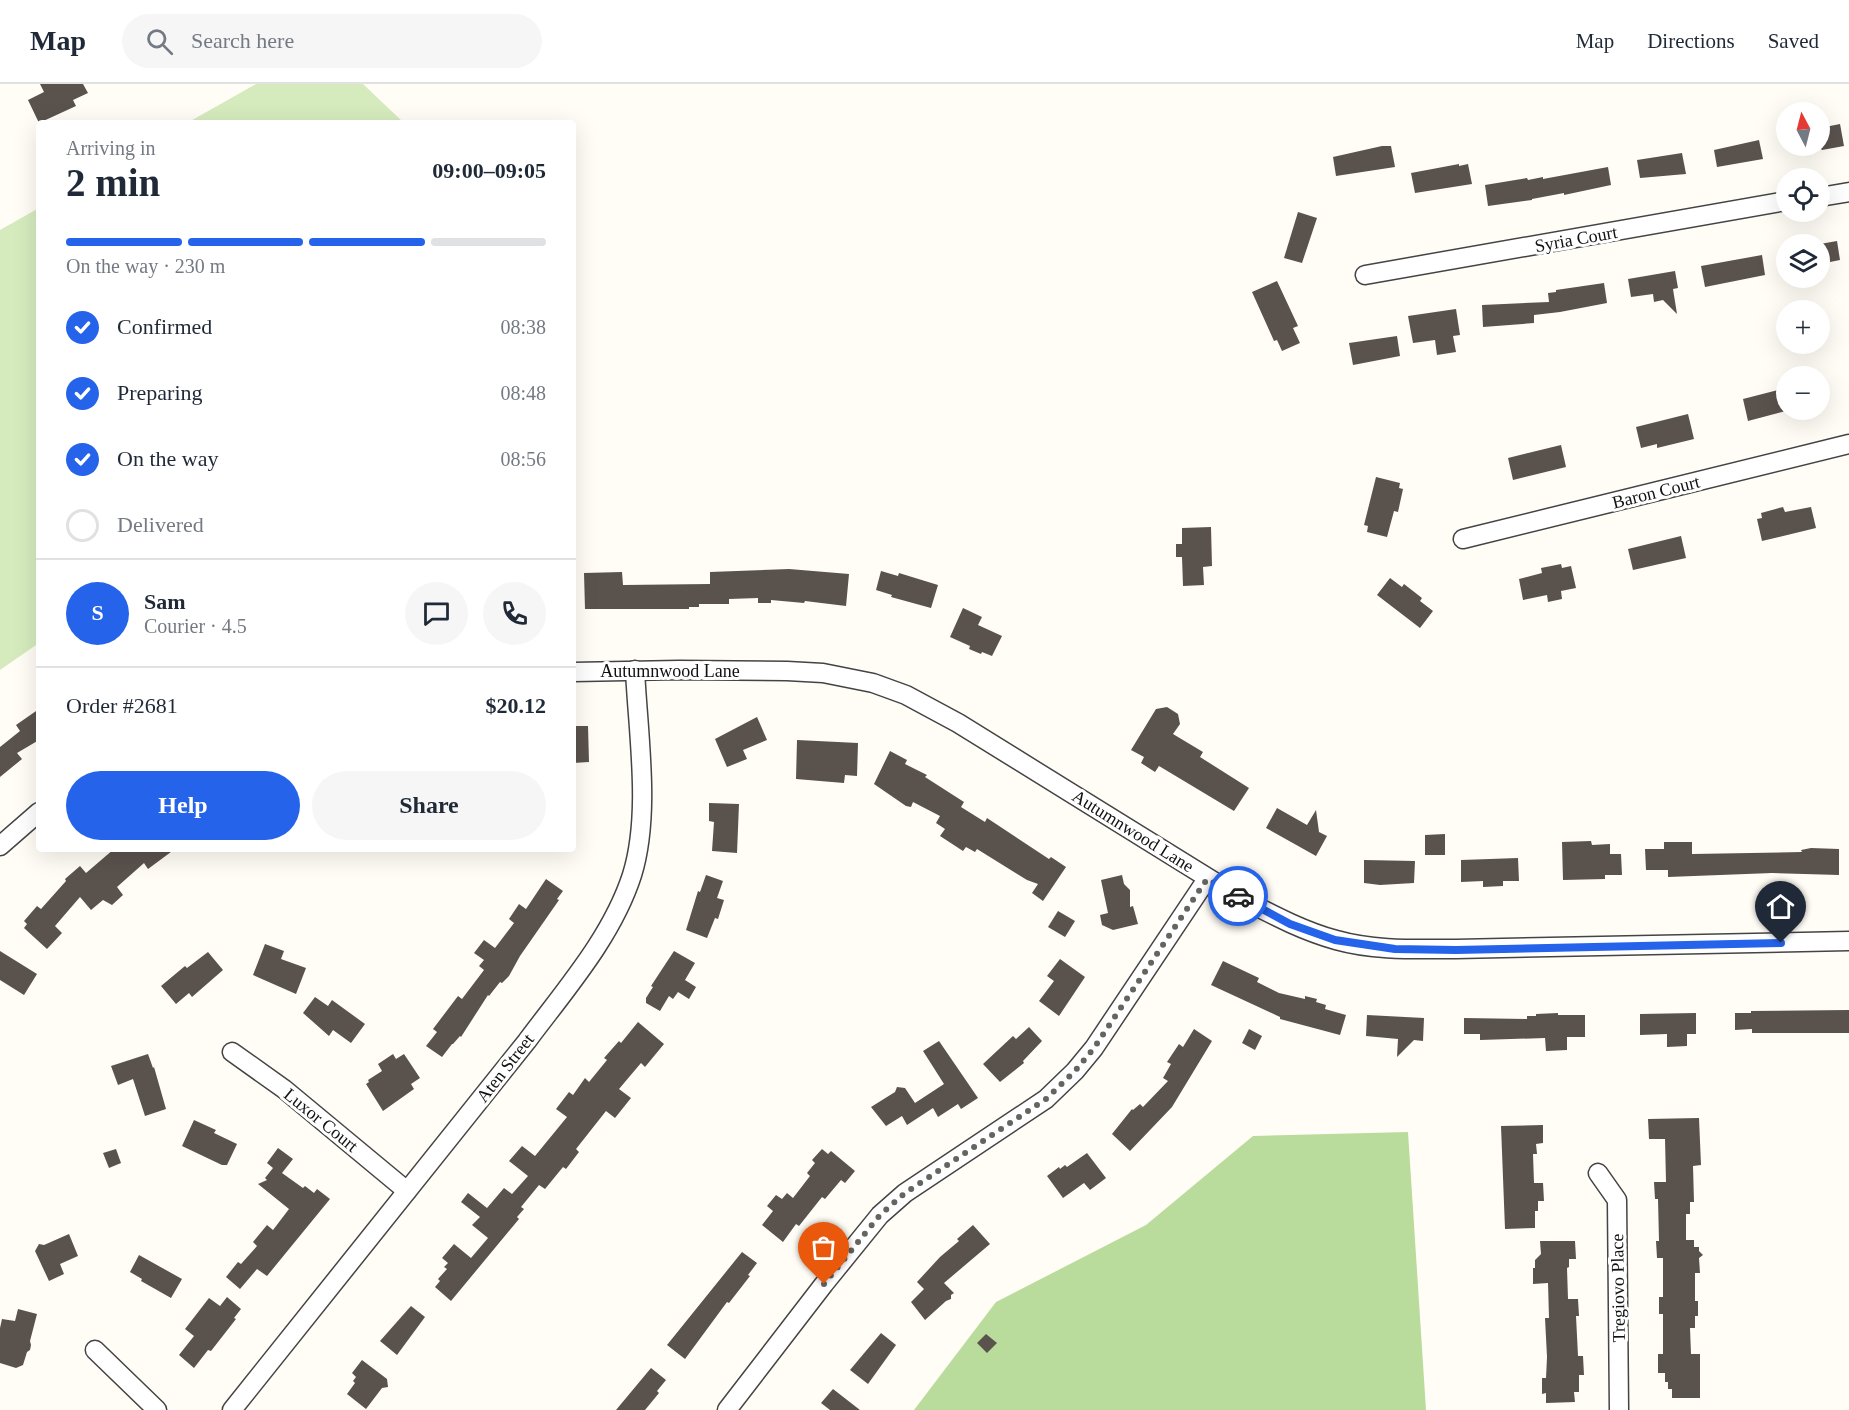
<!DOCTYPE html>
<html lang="en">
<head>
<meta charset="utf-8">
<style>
  :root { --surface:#fff; --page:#f6f6f7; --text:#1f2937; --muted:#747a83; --line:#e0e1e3; --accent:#2563eb }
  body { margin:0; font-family:"Times New Roman",serif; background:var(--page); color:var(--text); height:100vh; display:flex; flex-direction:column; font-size:22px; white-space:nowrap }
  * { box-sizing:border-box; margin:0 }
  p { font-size:20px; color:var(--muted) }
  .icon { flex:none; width:33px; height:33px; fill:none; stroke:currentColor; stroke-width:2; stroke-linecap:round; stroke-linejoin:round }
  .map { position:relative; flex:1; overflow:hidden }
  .side { position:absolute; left:36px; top:36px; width:540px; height:732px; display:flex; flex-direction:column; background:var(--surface); border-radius:6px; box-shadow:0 6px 24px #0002 }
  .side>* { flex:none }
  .needle { width:39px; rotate:353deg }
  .controls { position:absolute; left:1776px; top:18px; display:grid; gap:12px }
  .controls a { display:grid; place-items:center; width:54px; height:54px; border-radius:50%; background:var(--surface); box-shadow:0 6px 24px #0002; font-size:30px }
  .pin { position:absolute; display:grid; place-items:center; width:51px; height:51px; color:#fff; margin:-62px -26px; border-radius:50% 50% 50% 0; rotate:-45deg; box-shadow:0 0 6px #0007 }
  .pin .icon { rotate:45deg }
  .courier { position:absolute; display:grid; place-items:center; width:60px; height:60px; margin:-30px; border:4px solid #2563eb; border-radius:50%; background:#fff; color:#222; box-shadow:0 2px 8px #0007 }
  .summary em { font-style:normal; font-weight:600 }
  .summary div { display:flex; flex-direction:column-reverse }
  .summary { display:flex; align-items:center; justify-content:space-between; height:102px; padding:0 30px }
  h1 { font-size:39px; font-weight:600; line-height:45px }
  .bar { display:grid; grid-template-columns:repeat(4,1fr); gap:9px 6px; align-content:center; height:72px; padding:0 30px }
  .bar i { height:8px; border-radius:4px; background:var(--line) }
  .bar .on { background:var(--accent) }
  .bar p { grid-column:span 4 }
  .line { display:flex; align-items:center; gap:15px; padding:0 30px; border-top:2px solid var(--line) }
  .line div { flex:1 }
  .round { display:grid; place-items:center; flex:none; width:63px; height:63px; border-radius:32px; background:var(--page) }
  ol { padding:0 30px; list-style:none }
  li { display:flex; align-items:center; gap:18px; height:66px }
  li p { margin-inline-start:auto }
  li .icon { padding:6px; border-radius:50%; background:var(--accent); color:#fff; stroke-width:4 }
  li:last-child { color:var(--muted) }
  li i { width:33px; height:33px; border:3px solid var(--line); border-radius:50% }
  .cta { display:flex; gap:12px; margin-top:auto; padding:12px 30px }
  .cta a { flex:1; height:69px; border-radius:36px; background:var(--accent); color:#fff; font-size:24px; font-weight:600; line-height:69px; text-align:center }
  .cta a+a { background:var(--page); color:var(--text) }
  header { display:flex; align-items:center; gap:36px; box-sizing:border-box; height:84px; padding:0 30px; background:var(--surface); border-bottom:2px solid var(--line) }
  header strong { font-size:28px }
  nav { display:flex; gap:33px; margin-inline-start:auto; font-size:21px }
  .search { width:420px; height:54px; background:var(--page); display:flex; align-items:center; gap:15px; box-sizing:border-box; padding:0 21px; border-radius:33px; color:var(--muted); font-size:22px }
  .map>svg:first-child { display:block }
  .green { fill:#d5ebbd }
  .forest { fill:#b9dc9c }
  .building { fill:#5a524d }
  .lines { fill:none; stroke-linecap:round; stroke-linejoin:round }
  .minor-casing { stroke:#444; stroke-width:21 }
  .minor { stroke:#fff; stroke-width:18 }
  .done { stroke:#646461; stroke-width:6; stroke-dasharray:0 10.8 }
  .route { stroke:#2563eb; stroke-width:8 }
  .labels { text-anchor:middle; stroke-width:6; stroke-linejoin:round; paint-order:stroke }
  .street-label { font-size:18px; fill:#111; stroke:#fff }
</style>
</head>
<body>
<header>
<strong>Map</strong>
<div class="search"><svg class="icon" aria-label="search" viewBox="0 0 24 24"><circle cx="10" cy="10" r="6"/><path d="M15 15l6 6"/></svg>Search here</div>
<nav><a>Map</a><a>Directions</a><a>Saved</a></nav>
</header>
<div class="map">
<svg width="1849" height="1326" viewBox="0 0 1849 1326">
  <rect width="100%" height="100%" fill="#fffdf5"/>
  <g class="green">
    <path d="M256,0H363L404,39H187Z"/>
    <path d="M39,124V559L0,586V146Z"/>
  </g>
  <path class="forest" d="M1408,1048L1426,1326H914L996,1218L1146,1141L1253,1052Z"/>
  <g class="building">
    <path d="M40,0H83L88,9L73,16L76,22L39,39L28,16L44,8Z"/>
    <path d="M1840,40L1844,62L1822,66L1820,64V44Z"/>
    <path d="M1759,56L1763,75L1717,83L1714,66Z"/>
    <path d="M1382,62H1391L1395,83L1336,92L1333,73Z"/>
    <path d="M1682,69L1686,90L1640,94L1637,76Z"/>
    <path d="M1459,80V82L1468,80L1472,100L1415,109L1411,89Z"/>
    <path d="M1608,83L1611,101L1564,111V109L1532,115V116L1488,122L1485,101L1527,94L1528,96L1543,93V95Z"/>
    <path d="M1298,128L1317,134L1302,179L1284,174Z"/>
    <path d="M1837,157L1840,176L1820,180V160Z"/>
    <path d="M1762,171L1765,191L1705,203L1701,182Z"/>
    <path d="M1675,187L1678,204L1673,205L1677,230L1663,216L1654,218L1653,210L1631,213L1628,195Z"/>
    <path d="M1277,197L1298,242L1293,244L1300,259L1282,267L1277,256L1274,257L1252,208Z"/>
    <path d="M1604,199L1607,219L1560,228L1534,231V239L1483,243L1482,221L1549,218L1548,209L1556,208V206Z"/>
    <path d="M1456,225L1460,251L1453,252L1456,268L1437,271L1435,256L1413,259L1408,232Z"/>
    <path d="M1397,252L1400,272L1353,281L1349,259Z"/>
    <path d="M1786,304V327L1748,337L1743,315Z"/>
    <path d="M1688,330L1694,355L1657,364V360L1641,364L1636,343Z"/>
    <path d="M1561,361L1566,383L1513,396L1508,374Z"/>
    <path d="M1376,393L1400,399L1399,404L1403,405L1398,428L1394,427L1387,453L1367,448L1368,442L1364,441Z"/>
    <path d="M1783,423L1785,428L1811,423L1816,444L1762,457L1757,435L1762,434L1761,429Z"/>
    <path d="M1211,443L1212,482L1203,483L1204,501L1183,502L1182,473H1176V460H1182V444Z"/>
    <path d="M1681,452L1686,474L1633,486L1628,465Z"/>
    <path d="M1561,480L1562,484L1571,482L1576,504L1561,507L1562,515L1548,518L1547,511L1523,516L1519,495L1542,489L1541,484Z"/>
    <path d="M789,485L849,490L846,522L805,517L804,519L771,516V519H758V514L729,515V520H699V523H689V525H585L584,489L622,488L623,501L710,500V488Z"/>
    <path d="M881,487L898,492L899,489L938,501L931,524L891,513L892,511L876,506Z"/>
    <path d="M1390,494L1402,503L1404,500L1422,514L1420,517L1433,527L1420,544L1377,511Z"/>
    <path d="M963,524L982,533L978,541L1002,552L992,572L982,568L981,570L969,565L970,562L950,553Z"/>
    <path d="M1167,623L1178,630L1180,640L1173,650L1203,668L1200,673L1249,704L1234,727L1159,682L1155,688L1141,679L1144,673L1131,666L1156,625Z"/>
    <path d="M39,625V656L17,669L22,675L0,693V663L20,647L16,641Z"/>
    <path d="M757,633L767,656L743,666L747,675L727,683L715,655Z"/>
    <path d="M573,642H588L589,678L573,679Z"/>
    <path d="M797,656L858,659L857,692L845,691L844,699L796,695Z"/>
    <path d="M890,667L907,676L905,680L927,691L925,693L964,718L961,723L985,738L987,734L1049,775L1051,773L1066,783L1043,817L1032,809L1038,800L1027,796L977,765L975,768L966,763L963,767L940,752L945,745L936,739L940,732L913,718L911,723L906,722L874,700Z"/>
    <path d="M709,719L739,720L737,769L712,767L714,738L709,737Z"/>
    <path d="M1277,724L1307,741L1316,726L1319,748L1327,752L1316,772L1266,744Z"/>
    <path d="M1445,750V771H1425V751Z"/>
    <path d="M1591,757L1592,761L1610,760V770H1621L1622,791H1605V795L1563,796L1562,758Z"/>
    <path d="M1664,758H1692V770L1802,768L1801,766L1811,764L1839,765V791L1772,789L1668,793V786H1646L1645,765H1664Z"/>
    <path d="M114,765H175L148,785L144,779L117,803L123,811L112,821L103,816L91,826L80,813L55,842L62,849L47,865L24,844L27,840L24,837L37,822L41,825L66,797L65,795L80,782L86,789Z"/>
    <path d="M1518,774L1519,797H1503V802L1483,803V797L1461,798V776Z"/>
    <path d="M1364,776L1415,777L1414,799L1380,801L1364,799Z"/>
    <path d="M706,791L723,797L717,814L724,816L718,835L715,834L707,854L686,846L698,807L700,808Z"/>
    <path d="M1122,791L1124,800L1130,806V823L1133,822L1138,840L1113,846L1102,841L1100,831L1108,829L1101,796Z"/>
    <path d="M546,795L563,807L557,815L559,816L520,872L509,892L502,899L500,898L489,912L488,911L461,953L460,952L453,960H452L442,973L426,962L437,948L433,945L458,912L462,915L484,886L479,882L484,876L474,869L484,856L495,864L514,839L509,835L519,820L526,825Z"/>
    <path d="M1058,827L1075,837L1065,853L1048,843Z"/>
    <path d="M265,860L284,867L281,875L306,884L296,910L253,891Z"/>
    <path d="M0,867L37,890L24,911L0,896Z"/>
    <path d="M674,867L695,879L685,896L696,903L689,915L678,908L673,915L669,912L660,927L646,919V914L653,903L651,902Z"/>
    <path d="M208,868L223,886L192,913L189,909L176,920L161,902L185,882L187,884Z"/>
    <path d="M1060,875L1085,893L1059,932L1039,917L1054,897L1047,892Z"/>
    <path d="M1223,877L1259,894L1257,898L1279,909L1305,915V912L1317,915L1316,918L1326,921L1325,925L1346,931L1340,951L1280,935V933L1211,901Z"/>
    <path d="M315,913L328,922L332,916L365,940L351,959L333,946L329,952L303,929Z"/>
    <path d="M1849,926V949H1752V945L1735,946V929H1751V927Z"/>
    <path d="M1558,929V931H1585V953H1567V966L1546,967L1545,954L1480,956V950H1464V934L1527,935V932H1536V930Z"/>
    <path d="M1696,929V950H1687V962L1667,963V950L1640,951V930Z"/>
    <path d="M1367,931L1424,934L1423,957L1414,956L1397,973L1398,955L1366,952Z"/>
    <path d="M638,938L664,960L645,983L641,979L619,1005L631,1014L615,1034L606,1027L576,1065L579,1068L566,1085L563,1083L545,1105L539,1101L521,1123L524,1125L517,1133L519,1135L451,1217L435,1203L440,1197L438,1195L447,1185L444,1183L448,1179L442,1174L454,1160L471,1174L488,1154L472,1141L480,1133L461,1118L468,1109L487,1124L504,1104L512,1110L528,1092L509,1077L522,1062L535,1072L567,1033L556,1025L569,1008L573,1011L585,994L589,998L607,976L604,974L619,957L621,959Z"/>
    <path d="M1029,943L1042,957L1023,977L1024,979L1000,998L983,980L1013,952L1016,955Z"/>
    <path d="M1194,945L1212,957L1172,1023L1130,1067L1112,1050L1132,1025L1133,1026L1140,1020L1143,1023L1168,997L1163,994L1171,980L1167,978L1179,960L1183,963Z"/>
    <path d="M1249,945L1262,952L1255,966L1242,959Z"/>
    <path d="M939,957L978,1014L961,1025L958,1020L938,1033L933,1024L907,1041L902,1032L886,1042L871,1023L895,1008L897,1003L905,1004L915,1019L944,1000L923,967Z"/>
    <path d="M148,970L153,984L154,983L166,1025L145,1032L133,995L118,1001L111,982Z"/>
    <path d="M393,970L396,975L404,970L420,994L411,1000L414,1005L383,1027L366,1000L369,998L368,996L382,987L378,980Z"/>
    <path d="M1699,1034L1701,1081L1693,1082L1694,1118H1690V1130H1686V1156H1694V1163H1699V1167L1703,1171L1699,1174L1700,1189H1695V1217H1698V1232H1695V1244H1690L1691,1270H1700V1314H1672V1305H1668V1298H1665V1289H1658V1270H1663V1230H1659V1213H1663V1174H1657L1656,1157H1659L1658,1115H1655L1654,1098H1666L1665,1055H1649L1648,1035Z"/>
    <path d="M194,1036L216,1046L214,1049L237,1060L227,1081H222L182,1062Z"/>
    <path d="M1543,1041V1059L1536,1060L1537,1070H1533L1534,1099H1543L1544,1117H1538V1127H1535V1144L1505,1145L1501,1042Z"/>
    <path d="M278,1064L293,1075L282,1089L303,1104L305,1102L314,1109L317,1105L330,1115L267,1192L257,1185L240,1205L226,1193L238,1178L241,1180L257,1162L253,1158L267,1141L273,1146L289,1125L258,1100L267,1096L265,1094L273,1084L267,1079Z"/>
    <path d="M116,1065L121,1079L109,1084L103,1069Z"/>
    <path d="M822,1065L828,1070L831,1067L855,1087L845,1099L841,1096L825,1115L822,1113L799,1142L796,1140L783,1158L762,1141L773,1127L767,1122L776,1111L782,1115L787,1109L793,1114L810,1092L807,1089L815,1079L812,1076Z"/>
    <path d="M1087,1069L1106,1094L1090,1106L1084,1099L1063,1114L1047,1092L1059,1083L1060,1085L1065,1081L1067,1083Z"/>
    <path d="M973,1141L990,1160L944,1199L954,1209L951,1211V1215L946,1217L925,1236L911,1218L924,1205L917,1198L940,1173L959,1157L957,1155Z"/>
    <path d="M69,1150L78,1172L60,1180L64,1190L49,1197L35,1167L39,1160L44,1161Z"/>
    <path d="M1540,1157H1575L1576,1175H1569V1183L1567,1184L1568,1215H1578L1579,1232H1576L1578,1272H1583L1584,1291H1579V1308H1574L1575,1318L1546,1319V1309L1542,1310V1294H1546L1547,1273L1545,1234H1549L1548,1199L1533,1200V1184H1535V1176L1541,1170Z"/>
    <path d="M742,1168L757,1179L748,1191L750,1192L729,1219L727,1218L685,1275L667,1261Z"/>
    <path d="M139,1171L182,1195L171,1214L141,1197L142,1195L130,1188Z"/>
    <path d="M227,1213L241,1225L234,1234L236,1235L211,1267L208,1266L194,1284L179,1271L194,1252L185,1245L209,1214L220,1222Z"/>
    <path d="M411,1222L425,1233L397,1271L380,1257Z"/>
    <path d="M18,1225L37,1230L30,1257L31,1261L30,1266L27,1268L23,1281L16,1284L0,1279V1244L2,1235L15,1237Z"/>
    <path d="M881,1249L896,1261L868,1300L850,1286Z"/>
    <path d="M986,1250L997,1259L987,1269L977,1259Z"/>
    <path d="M362,1276L387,1295L388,1303L382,1304L366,1325L347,1310L355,1299L353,1297L356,1293L352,1289Z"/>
    <path d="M651,1284L666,1296L657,1307L659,1309L645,1326H616Z"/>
    <path d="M833,1305L860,1326H830L821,1319Z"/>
  </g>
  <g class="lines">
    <g class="minor-casing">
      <g id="minor">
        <path d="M1820,113L1849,108"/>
        <path d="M1365,191L1786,117"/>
        <path d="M1463,455L1849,360"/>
        <path d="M573,588L679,586L787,587L823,589L873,599L906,611L958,639L1242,815C1273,831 1303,847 1336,856C1375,867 1416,865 1456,865L1849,857"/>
        <path d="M0,762L39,728"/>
        <path d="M232,968L284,1005L407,1107"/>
        <path d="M1598,1089L1617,1116L1619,1326"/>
        <path d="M95,1266L157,1326"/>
        <path d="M232,1326L527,957C565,906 612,853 632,791C651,730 638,650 635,586"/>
        <path d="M727,1326L824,1200L880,1131L905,1109L1046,1015L1075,987L1094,964L1207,795"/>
      </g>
    </g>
    <use href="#minor" class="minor"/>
  </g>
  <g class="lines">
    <path class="done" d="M824,1200L880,1131L905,1109L1046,1015L1075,987L1094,964L1207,795L1238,812"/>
    <path class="route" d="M1238,812L1290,840L1335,856L1395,865L1456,866L1781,859"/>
  </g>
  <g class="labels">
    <g class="street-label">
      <text transform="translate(1576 155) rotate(-10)" y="6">Syria Court</text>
      <text transform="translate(1656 408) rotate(-14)" y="6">Baron Court</text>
      <text x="670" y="593">Autumnwood Lane</text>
      <text transform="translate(1133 747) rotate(32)" y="6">Autumnwood Lane</text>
      <text transform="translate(505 984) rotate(-52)" y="6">Aten Street</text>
      <text transform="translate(321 1036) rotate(39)" y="6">Luxor Court</text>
      <text transform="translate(1618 1204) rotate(-91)" y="6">Tregiovo Place</text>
    </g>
  </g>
</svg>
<div class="controls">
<a><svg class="needle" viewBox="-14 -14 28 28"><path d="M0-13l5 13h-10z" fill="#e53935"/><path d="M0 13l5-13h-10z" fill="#747a83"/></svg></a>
<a><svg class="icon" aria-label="locate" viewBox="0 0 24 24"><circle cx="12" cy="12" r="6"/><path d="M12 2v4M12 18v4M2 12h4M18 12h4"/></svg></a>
<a><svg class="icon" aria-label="layers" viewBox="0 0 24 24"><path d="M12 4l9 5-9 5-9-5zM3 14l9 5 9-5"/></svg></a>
<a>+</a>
<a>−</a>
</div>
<div class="pin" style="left:824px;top:1200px;background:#ea580c"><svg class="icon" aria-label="bag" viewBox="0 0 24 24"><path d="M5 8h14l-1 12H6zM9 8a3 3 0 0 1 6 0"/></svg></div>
<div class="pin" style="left:1781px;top:859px;background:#1f2937"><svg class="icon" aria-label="home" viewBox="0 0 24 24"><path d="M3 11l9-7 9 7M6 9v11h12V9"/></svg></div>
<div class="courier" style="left:1238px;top:812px"><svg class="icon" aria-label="car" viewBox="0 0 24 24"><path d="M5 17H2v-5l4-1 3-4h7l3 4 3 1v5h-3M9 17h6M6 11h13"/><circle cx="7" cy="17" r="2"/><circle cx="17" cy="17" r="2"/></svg></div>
<section class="side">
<div class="summary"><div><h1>2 min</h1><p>Arriving in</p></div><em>09:00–09:05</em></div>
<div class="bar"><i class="on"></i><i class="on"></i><i class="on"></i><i></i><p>On the way · 230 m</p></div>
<ol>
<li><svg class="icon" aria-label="check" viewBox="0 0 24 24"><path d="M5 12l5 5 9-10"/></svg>Confirmed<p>08:38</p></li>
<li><svg class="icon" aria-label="check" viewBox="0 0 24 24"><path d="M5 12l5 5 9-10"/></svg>Preparing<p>08:48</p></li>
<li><svg class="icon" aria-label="check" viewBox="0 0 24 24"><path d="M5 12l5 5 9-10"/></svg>On the way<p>08:56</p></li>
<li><i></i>Delivered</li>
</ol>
<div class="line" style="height:108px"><b class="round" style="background:var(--accent);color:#fff">S</b><div><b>Sam</b><p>Courier · 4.5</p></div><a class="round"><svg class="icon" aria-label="chat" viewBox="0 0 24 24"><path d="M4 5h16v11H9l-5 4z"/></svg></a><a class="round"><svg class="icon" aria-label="phone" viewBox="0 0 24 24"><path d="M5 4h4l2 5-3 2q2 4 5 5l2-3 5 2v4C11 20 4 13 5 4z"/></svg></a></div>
<div class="line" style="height:78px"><div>Order #2681</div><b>$20.12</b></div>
<div class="cta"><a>Help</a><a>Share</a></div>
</section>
</div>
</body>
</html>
